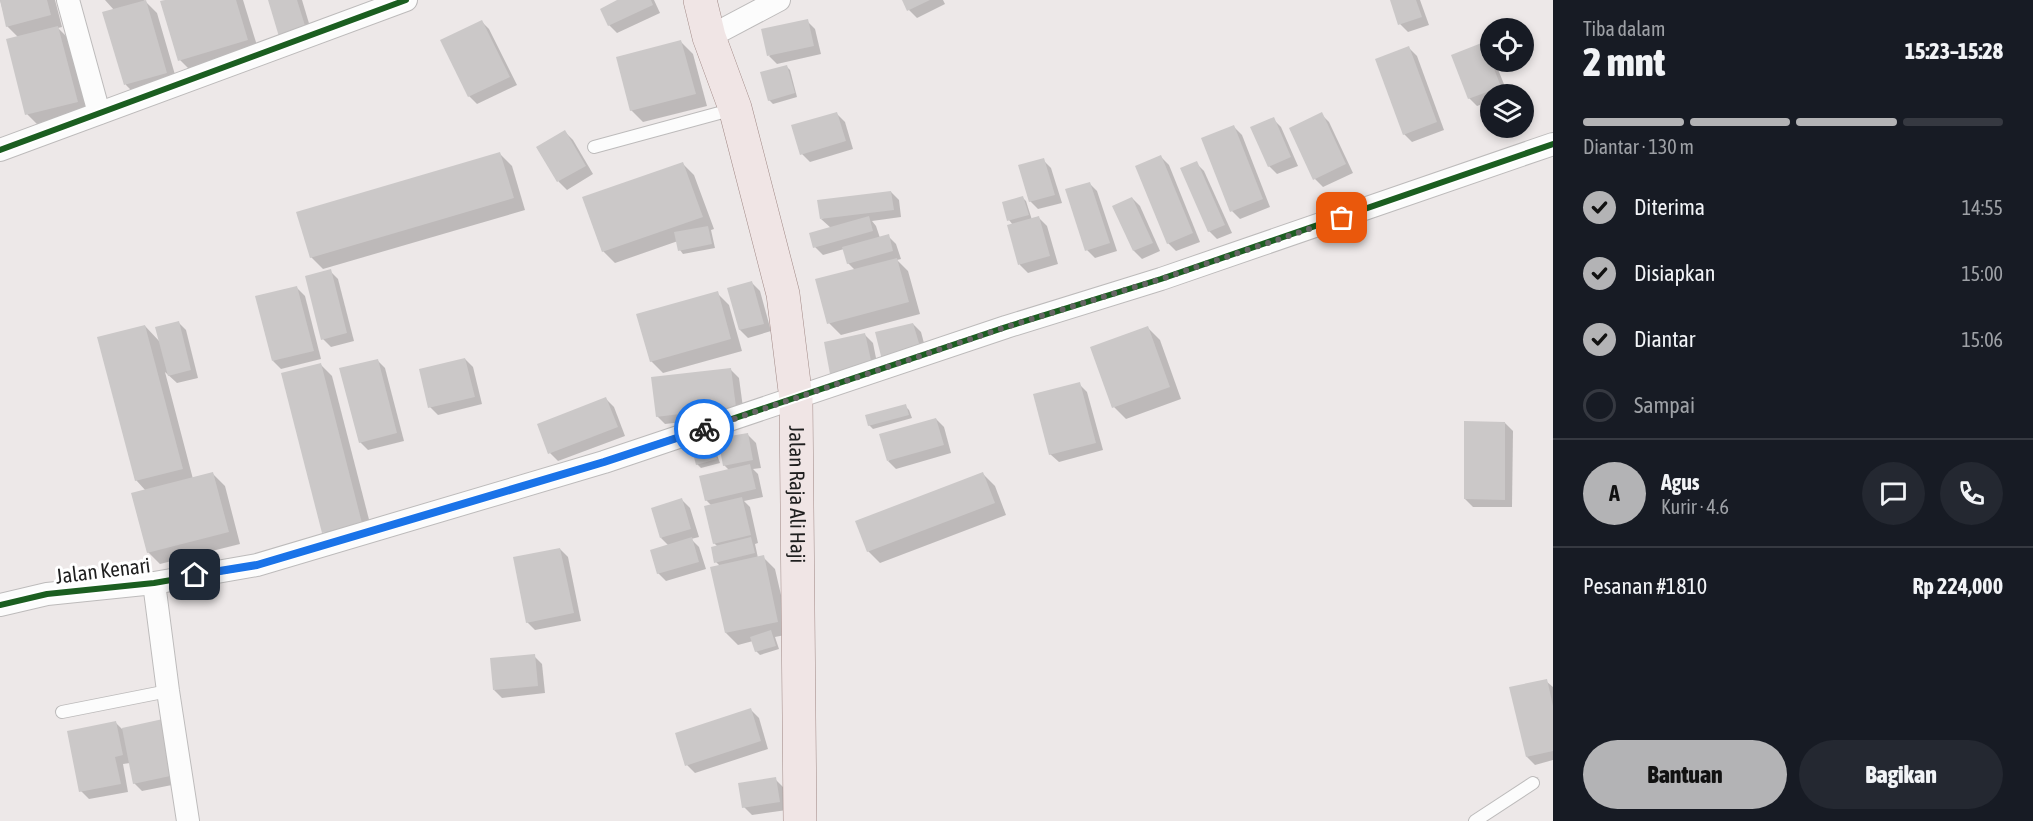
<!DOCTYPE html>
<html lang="id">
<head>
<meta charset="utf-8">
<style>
  :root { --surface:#171b24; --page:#242831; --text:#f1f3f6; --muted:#9ea1a6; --line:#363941; --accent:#b3b3b5 }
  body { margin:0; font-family:"Asap Condensed",sans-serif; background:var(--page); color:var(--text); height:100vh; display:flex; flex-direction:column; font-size:22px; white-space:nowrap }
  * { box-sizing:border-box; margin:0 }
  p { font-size:20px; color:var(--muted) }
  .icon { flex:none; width:33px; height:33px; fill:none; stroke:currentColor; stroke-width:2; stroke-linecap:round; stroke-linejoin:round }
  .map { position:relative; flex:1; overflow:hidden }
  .sheet { display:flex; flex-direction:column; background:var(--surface); width:480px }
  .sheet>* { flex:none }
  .controls { position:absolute; left:1480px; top:18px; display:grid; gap:12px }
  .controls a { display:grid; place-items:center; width:54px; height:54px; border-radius:50%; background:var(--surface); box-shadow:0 3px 9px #0003; font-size:30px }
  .pin { position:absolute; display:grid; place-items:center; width:51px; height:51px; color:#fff; margin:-26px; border-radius:12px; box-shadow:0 3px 9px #0006 }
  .courier { position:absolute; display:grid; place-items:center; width:60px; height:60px; margin:-30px; border:4px solid #1a73e8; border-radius:50%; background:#fff; color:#222; box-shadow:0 2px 8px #0007 }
  .overview em { font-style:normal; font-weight:800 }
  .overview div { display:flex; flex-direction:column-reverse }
  .overview { display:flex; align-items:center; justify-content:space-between; height:102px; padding:0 30px }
  h1 { font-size:39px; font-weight:800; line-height:45px }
  .bar { display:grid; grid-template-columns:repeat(4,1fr); gap:9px 6px; align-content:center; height:72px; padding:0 30px }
  .bar i { height:8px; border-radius:4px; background:var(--line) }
  .bar .active { background:var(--accent) }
  .bar p { grid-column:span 4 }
  .line { display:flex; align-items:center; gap:15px; padding:0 30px; border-top:2px solid var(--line) }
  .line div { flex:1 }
  .round { display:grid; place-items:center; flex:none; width:63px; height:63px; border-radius:32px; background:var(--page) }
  ol { padding:0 30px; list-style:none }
  li { display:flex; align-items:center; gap:18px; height:66px }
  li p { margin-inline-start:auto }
  li .icon { padding:6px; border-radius:50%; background:var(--accent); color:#111; stroke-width:4 }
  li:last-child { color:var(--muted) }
  li i { width:33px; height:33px; border:3px solid var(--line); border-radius:50% }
  .cta { display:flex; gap:12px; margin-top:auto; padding:12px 30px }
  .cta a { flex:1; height:69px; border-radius:36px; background:var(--accent); color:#111; font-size:24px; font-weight:800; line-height:69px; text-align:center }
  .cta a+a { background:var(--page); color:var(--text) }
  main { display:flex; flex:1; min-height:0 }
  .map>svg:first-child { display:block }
  .shadow { fill:#0003 }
  .building { fill:#cbc8c8 }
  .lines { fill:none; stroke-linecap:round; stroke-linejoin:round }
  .service-casing { stroke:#bdbbbb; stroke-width:14 }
  .minor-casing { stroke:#bdbbbb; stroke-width:24 }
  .primary-casing { stroke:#a18986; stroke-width:34 }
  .service { stroke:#fcfcfc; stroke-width:12 }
  .minor { stroke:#fcfcfc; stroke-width:22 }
  .primary { stroke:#f0e5e5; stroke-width:33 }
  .cycleway-casing { stroke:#fff; stroke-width:10 }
  .cycleway { stroke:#1b5e20; stroke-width:6 }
  .done { stroke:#676565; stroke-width:6; stroke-dasharray:0 10.8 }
  .route { stroke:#1a73e8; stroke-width:8 }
  .labels { text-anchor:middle; stroke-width:6; stroke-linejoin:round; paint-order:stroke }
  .street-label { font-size:21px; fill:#1f1f1f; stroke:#fff }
</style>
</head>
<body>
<main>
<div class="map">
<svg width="1553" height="821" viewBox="0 0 1553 821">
  <rect width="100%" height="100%" fill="#ede8e8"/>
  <g class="shadow">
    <path d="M0,0H55L62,27L58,28L70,40L89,114L39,126L27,114L18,37L7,26Z"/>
    <path d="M105,0H144L157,13L178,85L138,97L126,85L104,13L114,10Z"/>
    <path d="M170,0H243L259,52L192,72L180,60Z"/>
    <path d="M270,0H302L314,40Z"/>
    <path d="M621,0H654L660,13L617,33L609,25Z"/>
    <path d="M904,0H943L945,4L917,18L909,10Z"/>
    <path d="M1392,0H1420L1429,25L1408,32L1400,24Z"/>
    <path d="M481,21L489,29L517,85L477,104L469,96Z"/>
    <path d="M807,21L815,29L821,54L777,64L769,56Z"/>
    <path d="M681,42L693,54L707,106L643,122L631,110Z"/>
    <path d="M1484,44L1491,51V62H1495L1508,94H1491V101L1477,106L1469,98Z"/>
    <path d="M1409,48L1417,56L1444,130L1412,142L1404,134Z"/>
    <path d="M786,66L790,70L797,97L773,104L769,100Z"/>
    <path d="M837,114L845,122L853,149L810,162L802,154Z"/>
    <path d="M1321,114L1329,122L1353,173L1323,187L1315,179L1291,129Z"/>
    <path d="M1273,119L1281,127L1298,166L1277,174L1269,166Z"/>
    <path d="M1234,127L1242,135L1270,207L1240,219L1232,211L1203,139Z"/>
    <path d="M565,132L573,140L593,174L567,190L559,182L538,147Z"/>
    <path d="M500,154L512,166L525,210L323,269L311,257Z"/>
    <path d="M1161,157L1169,165L1200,242L1176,251L1168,243Z"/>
    <path d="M1043,160L1051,168L1062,203L1038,209L1030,201Z"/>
    <path d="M682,163L694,175L714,229L711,230L715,248L683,254L680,250L678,241L615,263L603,251Z"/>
    <path d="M1196,163L1204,171L1232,233L1217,239L1209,231Z"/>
    <path d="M1089,183L1097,191L1117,251L1095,258L1087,250Z"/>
    <path d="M891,192L899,200L901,217L872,221L876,226L880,238L888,236L896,244L901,259L897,260L908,271L920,314L841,335L829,323L855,270L848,263L844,249L823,255L815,247L831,228L821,219Z"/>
    <path d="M1023,198L1026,201L1032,220L1039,218L1047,226L1058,264L1028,273L1020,265L1009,226L1013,225L1009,220Z"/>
    <path d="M1132,198L1140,206L1160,251L1142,259L1134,251L1114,206Z"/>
    <path d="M330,271L338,279L354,341L331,347L323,339Z"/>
    <path d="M752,283L760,291L771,331L748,338L740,330L729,289Z"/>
    <path d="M297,288L305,296L321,359L281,369L273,361Z"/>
    <path d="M717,293L729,305L742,351L663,373L651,361Z"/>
    <path d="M178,322L186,330L198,378L177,383L165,372L193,479L213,474L225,486L240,544L160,564L148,552L146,491L136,480L145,326L160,342Z"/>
    <path d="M913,324L921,332L928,358L877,333Z"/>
    <path d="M1148,328L1160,340L1181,399L1126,419L1114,407Z"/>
    <path d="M865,335L873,343L879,373L840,381Z"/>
    <path d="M465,359L473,367L482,404L438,415L430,407Z"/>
    <path d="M377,360L385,368L404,441L368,450L360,442Z"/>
    <path d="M320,364L332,376L373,535L336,544L324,532Z"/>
    <path d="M731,370L739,378L744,415L665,424L657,416Z"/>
    <path d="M1079,384L1087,392L1103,450L1059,462L1050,454Z"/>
    <path d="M606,399L614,407L625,436L558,461L550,453Z"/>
    <path d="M905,406L909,410L912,418L873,429L869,425Z"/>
    <path d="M936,419L944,427L951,453L896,469L888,461Z"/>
    <path d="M1505,423L1513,431L1512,507H1473L1465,499Z"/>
    <path d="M748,435L756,443L761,468L753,469L758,474L763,497L744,501L750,507L758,543L755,544L758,558L763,557L775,569L790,634L775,637L779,649L760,655L756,651L753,641L738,645L726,633L720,566L716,562L718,547L714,543L712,506L706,500L730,471L724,465Z"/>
    <path d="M712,445L715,449L720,463L701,468L697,464Z"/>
    <path d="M983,474L995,486L1006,515L880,563L868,551Z"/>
    <path d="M682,500L690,508L699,537L691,539L699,547L706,569L666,581L658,573L669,546L661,538Z"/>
    <path d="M560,549L568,557L581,621L535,630L527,622Z"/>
    <path d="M534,656L542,664L545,693L502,698L494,690Z"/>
    <path d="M1546,681L1553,687V760L1535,765L1527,757Z"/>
    <path d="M751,710L759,718L768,749L695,773L687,765Z"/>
    <path d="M163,721L182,783L142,791L134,783L130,763L123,764L128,792L89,799L81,791L116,723L122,729Z"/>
    <path d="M775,779L783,787L787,810L752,815L744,807Z"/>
  </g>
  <g class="building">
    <path d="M0,0H47L51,15L6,27Z"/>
    <path d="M146,0L167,73L124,85L102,12Z"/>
    <path d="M165,0H236L248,40L178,61L160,1Z"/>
    <path d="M268,0H297L307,32L280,40Z"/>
    <path d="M617,0H651L653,5L608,26L600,9Z"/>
    <path d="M902,0H930L907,11Z"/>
    <path d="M1390,0H1416L1422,17L1398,25Z"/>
    <path d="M808,19L814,46L767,56L761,29Z"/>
    <path d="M482,20L510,77L468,97L440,40Z"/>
    <path d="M58,26L78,102L25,115L6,39Z"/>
    <path d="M681,40L696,94L630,111L616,57Z"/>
    <path d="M1484,42L1501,87L1468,99L1451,55Z"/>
    <path d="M1409,46L1437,122L1403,135L1375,59Z"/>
    <path d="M787,65L795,93L768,101L760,72Z"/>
    <path d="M837,112L846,141L800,155L791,125Z"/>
    <path d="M1322,112L1346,164L1313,180L1289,128Z"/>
    <path d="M1274,117L1291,157L1268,167L1250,127Z"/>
    <path d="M1234,125L1263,199L1230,212L1201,138Z"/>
    <path d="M565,130L586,166L557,182L536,147Z"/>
    <path d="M500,152L514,198L310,258L296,212Z"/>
    <path d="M1161,155L1193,233L1167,244L1135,166Z"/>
    <path d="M1044,158L1055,195L1029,202L1018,165Z"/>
    <path d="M1197,161L1225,225L1208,232L1180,168Z"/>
    <path d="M683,162L703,217L602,252L582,197Z"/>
    <path d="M1090,182L1110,243L1085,251L1065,189Z"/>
    <path d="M891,191L894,210L820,219L817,200Z"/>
    <path d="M1023,196L1029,215L1007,221L1002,202Z"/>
    <path d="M1132,197L1153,243L1133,251L1112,206Z"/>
    <path d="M869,216L873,231L813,248L809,233Z"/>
    <path d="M1039,216L1050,256L1018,265L1007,225Z"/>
    <path d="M708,226L712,244L678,251L674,232Z"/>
    <path d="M889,234L893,251L847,264L842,247Z"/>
    <path d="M897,258L909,302L827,324L815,279Z"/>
    <path d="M331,269L347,333L321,340L305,276Z"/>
    <path d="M752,281L764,324L739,330L727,288Z"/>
    <path d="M297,286L314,351L272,361L255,296Z"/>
    <path d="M718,291L731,339L650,362L636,314Z"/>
    <path d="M179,321L191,370L168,376L155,327Z"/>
    <path d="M913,323L921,350L882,360L875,332Z"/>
    <path d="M145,325L183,469L135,481L97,337Z"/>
    <path d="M1148,326L1170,387L1112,408L1090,347Z"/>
    <path d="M865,333L872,365L830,374L824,342Z"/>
    <path d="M465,358L475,397L428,408L419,369Z"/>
    <path d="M378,359L397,433L359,443L339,368Z"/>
    <path d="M321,363L362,523L322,533L281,373Z"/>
    <path d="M731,368L736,407L656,417L651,377Z"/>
    <path d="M1080,382L1096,443L1049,455L1033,394Z"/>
    <path d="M606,397L618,427L548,454L537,424Z"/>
    <path d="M906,404L909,415L868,426L865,415Z"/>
    <path d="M936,418L944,445L887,461L879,434Z"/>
    <path d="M1464,421L1505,422V500L1464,499Z"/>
    <path d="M748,433L753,460L723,466L718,438Z"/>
    <path d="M712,444L717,459L696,465L692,449Z"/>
    <path d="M750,464L756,489L705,501L699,476Z"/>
    <path d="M213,472L229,532L147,553L131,493Z"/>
    <path d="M983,472L995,503L867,552L855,521Z"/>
    <path d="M742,497L751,535L713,544L704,506Z"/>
    <path d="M682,498L691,529L660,538L651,508Z"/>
    <path d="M692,537L699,562L657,574L650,550Z"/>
    <path d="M751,537L755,553L714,563L711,547Z"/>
    <path d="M560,548L574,613L526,623L513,557Z"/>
    <path d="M764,555L778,622L725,633L710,567Z"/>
    <path d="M771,630L776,646L755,652L750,637Z"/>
    <path d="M535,654L538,686L493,690L490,658Z"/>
    <path d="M1547,679L1553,706V751L1526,757L1509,687Z"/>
    <path d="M751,708L761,741L685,766L675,733Z"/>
    <path d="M163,719L175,775L133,784L122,728Z"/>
    <path d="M116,721L123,755L115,757L121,784L79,792L67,731Z"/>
    <path d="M776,777L780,802L742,808L738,783Z"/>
  </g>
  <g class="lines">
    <g class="service-casing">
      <g id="service">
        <path d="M594,147L734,109"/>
        <path d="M62,712L168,691"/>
        <path d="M1475,821L1533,783"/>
      </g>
    </g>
    <g class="minor-casing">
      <g id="minor">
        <path d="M68,0L99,113"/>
        <path d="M709,37L779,0"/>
        <path d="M0,150L406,0"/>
        <path d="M154,583L168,691L188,821"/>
        <path d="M0,605L47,594L154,583L257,565L604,462L1006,327L1161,279L1553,144"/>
      </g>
    </g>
    <g class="primary-casing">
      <g id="primary">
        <path id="s1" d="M700,0L709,37L735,108L783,294L796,399L800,821"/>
      </g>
    </g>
    <use href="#service" class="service"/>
    <use href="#minor" class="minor"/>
    <use href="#primary" class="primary"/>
    <g class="cycleway-casing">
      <g id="cycleway">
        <path d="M0,150L406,0"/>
        <path d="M0,605L47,594L154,583L257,565L604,462L1006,327L1161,279L1553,144"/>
      </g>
    </g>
    <use href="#cycleway" class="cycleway"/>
  </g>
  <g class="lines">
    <path class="done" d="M704,429L1006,327L1161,279L1342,218"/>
    <path class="route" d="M195,575L257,565L604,462L704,429"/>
  </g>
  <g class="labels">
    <g class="street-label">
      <text dy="7" stroke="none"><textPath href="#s1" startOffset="507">Jalan Raja Ali Haji</textPath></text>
      <text transform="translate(103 571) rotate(-7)" y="7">Jalan Kenari</text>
    </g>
  </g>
</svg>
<div class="controls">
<a><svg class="icon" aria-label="locate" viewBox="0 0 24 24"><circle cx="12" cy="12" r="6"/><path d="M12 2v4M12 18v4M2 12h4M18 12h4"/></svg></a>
<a><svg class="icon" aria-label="layers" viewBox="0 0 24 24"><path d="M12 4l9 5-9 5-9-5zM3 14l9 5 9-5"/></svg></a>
</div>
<div class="pin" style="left:1342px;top:218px;background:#ea580c"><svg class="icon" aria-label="bag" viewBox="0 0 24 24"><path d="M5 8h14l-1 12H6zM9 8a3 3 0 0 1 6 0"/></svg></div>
<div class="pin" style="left:195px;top:575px;background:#1f2937"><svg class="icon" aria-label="home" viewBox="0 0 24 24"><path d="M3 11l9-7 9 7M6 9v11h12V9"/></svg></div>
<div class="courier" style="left:704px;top:429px"><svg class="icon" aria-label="bike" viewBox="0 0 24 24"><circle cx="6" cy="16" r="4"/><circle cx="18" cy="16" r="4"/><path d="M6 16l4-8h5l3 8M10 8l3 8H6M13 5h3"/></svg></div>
</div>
<section class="sheet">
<div class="overview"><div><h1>2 mnt</h1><p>Tiba dalam</p></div><em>15:23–15:28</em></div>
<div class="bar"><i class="active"></i><i class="active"></i><i class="active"></i><i></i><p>Diantar · 130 m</p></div>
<ol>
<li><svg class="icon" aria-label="check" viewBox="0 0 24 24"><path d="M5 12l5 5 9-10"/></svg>Diterima<p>14:55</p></li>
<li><svg class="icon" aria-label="check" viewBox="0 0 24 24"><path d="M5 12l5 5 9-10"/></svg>Disiapkan<p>15:00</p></li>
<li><svg class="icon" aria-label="check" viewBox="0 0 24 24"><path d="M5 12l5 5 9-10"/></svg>Diantar<p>15:06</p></li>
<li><i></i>Sampai</li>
</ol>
<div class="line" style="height:108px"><b class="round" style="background:var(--accent);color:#111">A</b><div><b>Agus</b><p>Kurir · 4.6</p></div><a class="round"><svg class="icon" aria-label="chat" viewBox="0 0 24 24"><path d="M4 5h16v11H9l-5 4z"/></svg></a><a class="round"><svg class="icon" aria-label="phone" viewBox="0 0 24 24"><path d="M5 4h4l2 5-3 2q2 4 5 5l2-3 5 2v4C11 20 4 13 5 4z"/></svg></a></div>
<div class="line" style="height:78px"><div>Pesanan #1810</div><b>Rp 224,000</b></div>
<div class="cta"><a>Bantuan</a><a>Bagikan</a></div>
</section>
</main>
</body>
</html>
